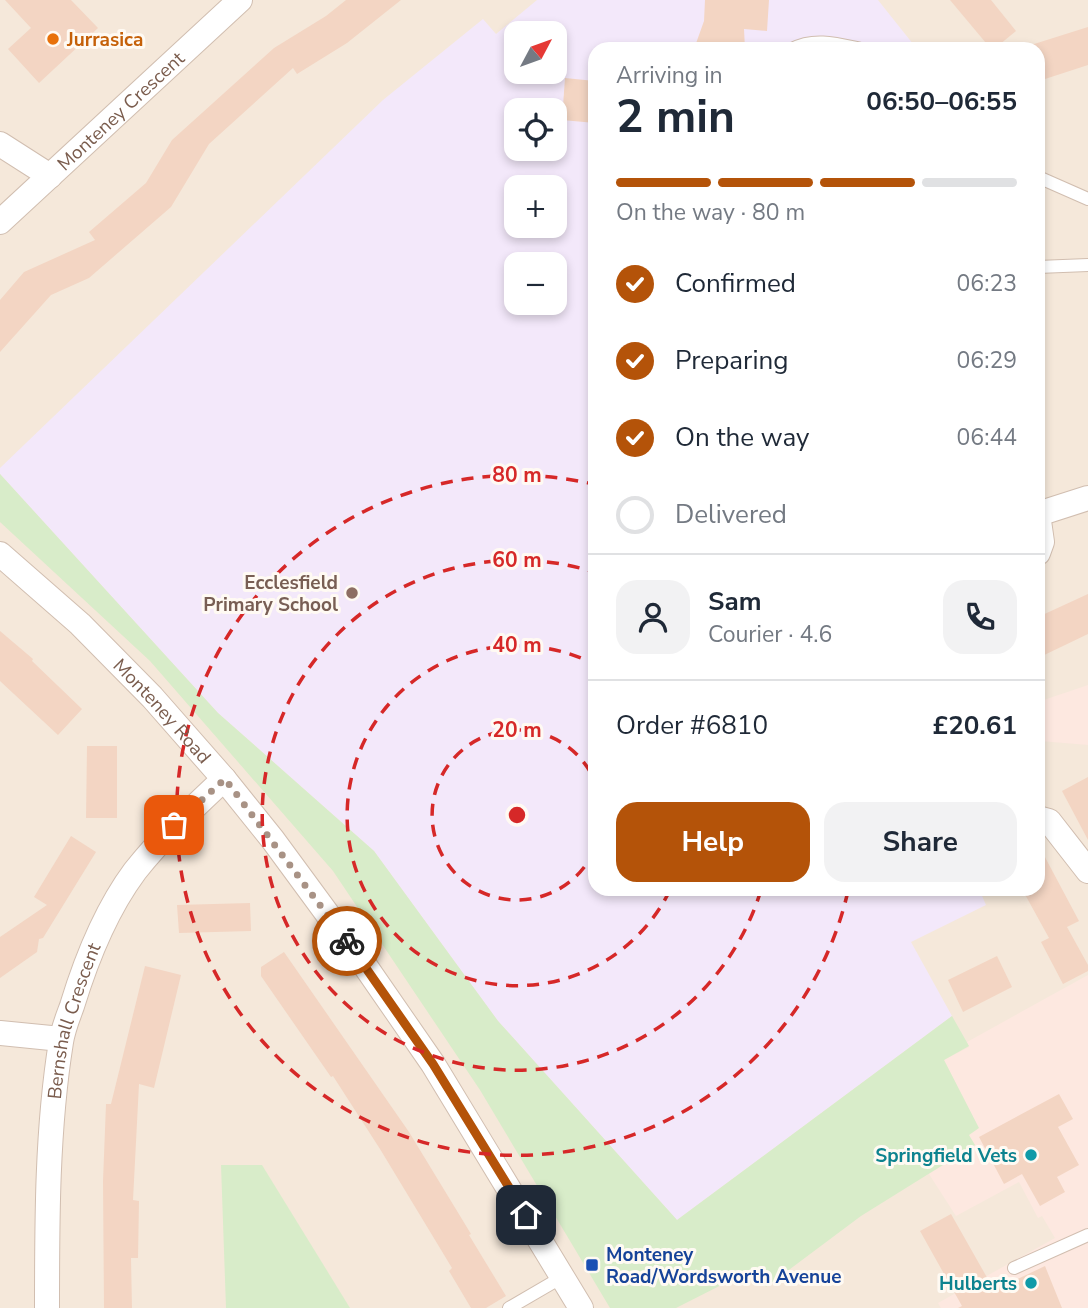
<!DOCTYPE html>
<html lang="en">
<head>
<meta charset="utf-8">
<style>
  :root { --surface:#fff; --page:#f2f2f3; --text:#1f2937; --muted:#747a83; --line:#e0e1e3; --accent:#b45309 }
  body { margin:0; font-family:"Nunito Sans",sans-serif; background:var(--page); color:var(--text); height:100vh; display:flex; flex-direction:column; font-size:26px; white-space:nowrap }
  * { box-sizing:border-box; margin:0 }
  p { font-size:23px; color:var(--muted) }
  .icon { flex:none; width:38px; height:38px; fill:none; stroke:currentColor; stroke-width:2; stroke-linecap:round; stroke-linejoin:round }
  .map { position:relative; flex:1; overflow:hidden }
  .side { position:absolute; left:588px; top:42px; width:457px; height:854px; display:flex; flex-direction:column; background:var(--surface); border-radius:21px; box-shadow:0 4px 10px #0003 }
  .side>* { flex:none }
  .needle { width:46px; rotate:49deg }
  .fabs { position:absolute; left:504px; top:21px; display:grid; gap:14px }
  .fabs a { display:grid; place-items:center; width:63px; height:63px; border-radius:14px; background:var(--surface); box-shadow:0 4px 10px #0003; font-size:35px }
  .pin { position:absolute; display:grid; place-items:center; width:60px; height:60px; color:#fff; margin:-30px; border-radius:14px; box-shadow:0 4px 10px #0006 }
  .courier { position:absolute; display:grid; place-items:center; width:70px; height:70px; margin:-35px; border:5px solid #b45309; border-radius:50%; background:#fff; color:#222; box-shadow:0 2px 9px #0007 }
  .summary em { font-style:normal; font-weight:700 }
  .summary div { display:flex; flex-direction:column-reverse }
  .summary { display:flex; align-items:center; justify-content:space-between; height:119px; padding:0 28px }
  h1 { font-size:46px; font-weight:700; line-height:52px }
  .bar { display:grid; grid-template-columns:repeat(4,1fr); gap:10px 7px; align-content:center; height:84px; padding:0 28px }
  .bar i { height:9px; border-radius:5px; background:var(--line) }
  .bar .selected { background:var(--accent) }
  .bar p { grid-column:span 4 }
  .line { display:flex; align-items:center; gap:18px; padding:0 28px; border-top:2px solid var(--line) }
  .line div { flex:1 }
  .round { display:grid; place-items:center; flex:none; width:74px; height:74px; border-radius:21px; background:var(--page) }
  ol { padding:0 28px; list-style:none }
  li { display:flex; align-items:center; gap:21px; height:77px }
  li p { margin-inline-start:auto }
  li .icon { padding:7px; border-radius:50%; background:var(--accent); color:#fff; stroke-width:4 }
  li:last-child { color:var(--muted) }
  li i { width:38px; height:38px; border:4px solid var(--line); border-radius:50% }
  .primary-button { display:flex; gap:14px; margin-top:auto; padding:14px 28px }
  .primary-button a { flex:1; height:80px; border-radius:21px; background:var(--accent); color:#fff; font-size:28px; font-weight:700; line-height:80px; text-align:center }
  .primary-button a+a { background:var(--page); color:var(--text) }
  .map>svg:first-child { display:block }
  .residential { fill:#f5e8da; fill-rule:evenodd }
  .commercial { fill:#fde8e0 }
  .education { fill:#f3e8fa; fill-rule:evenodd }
  .green { fill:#d8ecc9 }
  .building { fill:#f3d5c3 }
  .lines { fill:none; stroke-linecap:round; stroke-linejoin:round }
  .lane-casing { stroke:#d1beb0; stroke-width:14 }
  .street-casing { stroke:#d1beb0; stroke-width:26 }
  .lane { stroke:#fff; stroke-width:12 }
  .street { stroke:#fff; stroke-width:24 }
  .done { stroke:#a89285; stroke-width:7; stroke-dasharray:0 12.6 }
  .route { stroke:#b45309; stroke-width:9 }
  .ring { fill:none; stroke:#d62828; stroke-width:3.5; stroke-dasharray:12 9 }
  .food-dot { fill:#e8710a; stroke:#fffaf3; stroke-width:2.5 }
  .education-dot { fill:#8d6e63; stroke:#fffaf3; stroke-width:2.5 }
  .culture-dot { fill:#0f9aa8; stroke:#fffaf3; stroke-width:2.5 }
  .transit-dot { fill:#1a4fb4; stroke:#fffaf3; stroke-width:2.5 }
  .labels { text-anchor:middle; stroke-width:6; stroke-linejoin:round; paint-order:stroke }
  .food-label { font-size:19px; font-weight:bold; fill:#c56008; stroke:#fffaf3; text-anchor:start }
  .street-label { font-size:19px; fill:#7a5c4d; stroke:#fffaf3 }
  .education-label { font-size:19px; font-weight:bold; fill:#785e54; stroke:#fffaf3; text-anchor:end }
  .culture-label { font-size:19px; font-weight:bold; fill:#0d838f; stroke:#fffaf3; text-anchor:end }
  .transit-label { font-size:19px; font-weight:bold; fill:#164399; stroke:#fffaf3; text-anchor:start }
  .centre { fill:#d62828; stroke:#fffaf3; stroke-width:3.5 }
  .ring-label { font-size:21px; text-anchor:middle; font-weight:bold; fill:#d62828; stroke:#fffaf3; stroke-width:6; stroke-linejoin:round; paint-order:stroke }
</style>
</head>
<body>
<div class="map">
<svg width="1088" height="1308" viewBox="0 0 1088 1308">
  <rect width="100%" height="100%" fill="#fdf6ec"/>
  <path class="residential" d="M0,0H1088V1308H0ZM516,33H555V72H516ZM595,49H1038V889H595ZM516,110H555V149H516ZM516,187H555V226H516ZM516,264H555V303H516Z"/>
  <g class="commercial">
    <path d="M1088,685V745L1040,741L1038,702Z"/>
    <path d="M1088,975V1308H941L938,1303L1055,1238L1042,1216L1038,1218L1019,1182L956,1216L929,1174L975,1145L968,1135L978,1128L944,1060L969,1047L967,1042Z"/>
  </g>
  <path class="education" d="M537,0H878L917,49H595V889H979L986,905L911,942L952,1016L677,1220L498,1021L374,851L218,713L0,474V468L383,100L483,19L496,34ZM516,33H555V72H516ZM516,110H555V149H516ZM516,187H555V226H516ZM516,264H555V303H516Z"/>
  <g class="green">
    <path d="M0,474L218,713L374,851L498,1021L677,1220L952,1016L969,1046L944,1060L979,1128L969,1135L975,1145L861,1216L766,1287L755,1268L676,1308H610L480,1090L333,871L150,661L0,522Z"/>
    <path d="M221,1165H262L350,1308H226Z"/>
  </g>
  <g class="building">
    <path d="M5,0H71L98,28L39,83L8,49L31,28Z"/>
    <path d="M346,0H401L347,43L297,74L293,68L209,144L171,207L89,278L51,295L0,352V300L24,272L95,240L89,232L146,183L172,140L274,48L326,16Z"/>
    <path d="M705,0H769L767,31L744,29L745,49H694L704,21Z"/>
    <path d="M950,0H991L1016,31L994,49H991Z"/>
    <path d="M1088,27V65L1042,80L1038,66V49H1032L1031,45Z"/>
    <path d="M565,78L595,81V123L562,120Z"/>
    <path d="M1088,594V634L1038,658V617Z"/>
    <path d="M0,631L33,659L32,661L82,709L58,735L0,681Z"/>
    <path d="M87,746H117V818H86Z"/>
    <path d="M1088,777V840L1062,791Z"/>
    <path d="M71,836L96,852L43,938L39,939L37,952L0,978V937L47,905L34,897Z"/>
    <path d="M1038,844L1079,921L1067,927L1088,965V971L1063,984L1041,942L1049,938L1022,889H1038Z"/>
    <path d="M250,903L251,931L179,933L177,905Z"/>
    <path d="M284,952L409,1132L471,1234L469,1235L506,1296L486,1308H471L449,1271L452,1268L380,1149L333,1076L331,1077L261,976V967Z"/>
    <path d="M997,956L1012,987L963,1012L948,980Z"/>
    <path d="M145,966L181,975L154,1088L139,1084L133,1200L139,1201L138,1258H131L132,1308H104L103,1181L106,1104H111Z"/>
    <path d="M1059,1094L1073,1119L1058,1127L1079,1165L1057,1177L1065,1192L1040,1206L1022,1174L1004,1184L979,1137Z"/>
    <path d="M951,1214L989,1281L996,1278L1001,1287L1045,1266L1062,1308H958L962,1306L920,1231Z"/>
  </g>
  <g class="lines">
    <g class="lane-casing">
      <g id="lane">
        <path d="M792,49C814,37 838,44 861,49"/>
        <path d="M1038,177L1088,199"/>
        <path d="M1038,267L1088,265"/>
        <path d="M1014,1268L1088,1235"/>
        <path d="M509,1308L564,1276"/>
      </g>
    </g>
    <g class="street-casing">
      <g id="street">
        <path d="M0,144L50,176"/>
        <path id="s1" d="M0,222L240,0"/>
        <path d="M1038,514L1088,498"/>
        <path d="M1038,553L1042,542L1038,514"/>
        <path id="s2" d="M0,554L80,624L152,697L224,779L273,840L359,957L433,1064L581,1308"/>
        <path d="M1038,818L1049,821L1088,871"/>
        <path d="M0,1033L61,1039"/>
        <path id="s3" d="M47,1308C47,1220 47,1129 61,1042C63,1029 68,1017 72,1006C86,960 106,910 135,871C162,837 193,808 224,779"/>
      </g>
    </g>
    <use href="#lane" class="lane"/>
    <use href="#street" class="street"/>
  </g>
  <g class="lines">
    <path class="done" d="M174,825L225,779L347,941"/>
    <path class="route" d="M347,941L433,1064L526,1215"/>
  </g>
  <g class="ring">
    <path d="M595 849A85 85 0 1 1 595 781"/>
    <path d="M670 890A170 170 0 1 1 594 664"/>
    <path d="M761 890A255 255 0 1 1 594 572"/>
    <path d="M848 891A340 340 0 1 1 593 484"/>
  </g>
  <circle class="food-dot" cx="53" cy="39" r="7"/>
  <circle class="education-dot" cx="352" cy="593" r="7"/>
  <g class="culture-dot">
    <circle cx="1031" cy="1155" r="7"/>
    <circle cx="1031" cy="1283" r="7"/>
  </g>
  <rect class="transit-dot" x="585" y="1258" width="14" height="14" rx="3.5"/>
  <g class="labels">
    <g class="food-label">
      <text x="67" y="46">Jurrasica</text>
    </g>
    <g class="street-label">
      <text dy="7" stroke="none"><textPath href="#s1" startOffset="164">Monteney Crescent</textPath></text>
      <text dy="7" stroke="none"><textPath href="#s2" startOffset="226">Monteney Road</textPath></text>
      <text dy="7" stroke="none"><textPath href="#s3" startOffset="290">Bernshall Crescent</textPath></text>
    </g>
    <g class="education-label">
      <text x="338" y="589">Ecclesfield<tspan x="338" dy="22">Primary School</tspan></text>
    </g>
    <g class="culture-label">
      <text x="1017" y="1162">Springfield Vets</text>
      <text x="1017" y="1290">Hulberts</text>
    </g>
    <g class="transit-label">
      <text x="606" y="1261">Monteney<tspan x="606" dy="22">Road/Wordsworth Avenue</tspan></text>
    </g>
  </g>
  <circle cx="517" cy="815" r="10" class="centre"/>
  <g class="ring-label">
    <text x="517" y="482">80 m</text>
    <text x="517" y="567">60 m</text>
    <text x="517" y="652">40 m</text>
    <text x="517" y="737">20 m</text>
  </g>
</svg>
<div class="fabs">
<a><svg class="needle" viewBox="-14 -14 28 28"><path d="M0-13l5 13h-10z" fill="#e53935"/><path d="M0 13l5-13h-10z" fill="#747a83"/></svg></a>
<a><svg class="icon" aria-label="locate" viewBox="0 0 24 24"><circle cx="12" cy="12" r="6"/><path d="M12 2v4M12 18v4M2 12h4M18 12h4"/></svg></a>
<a>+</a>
<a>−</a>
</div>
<div class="pin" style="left:174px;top:825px;background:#ea580c"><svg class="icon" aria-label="bag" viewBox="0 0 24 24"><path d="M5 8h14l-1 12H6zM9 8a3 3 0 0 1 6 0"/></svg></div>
<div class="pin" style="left:526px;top:1215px;background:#1f2937"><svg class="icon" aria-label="home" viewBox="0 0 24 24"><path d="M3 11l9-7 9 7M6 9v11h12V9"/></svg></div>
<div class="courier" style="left:347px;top:941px"><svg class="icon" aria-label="bike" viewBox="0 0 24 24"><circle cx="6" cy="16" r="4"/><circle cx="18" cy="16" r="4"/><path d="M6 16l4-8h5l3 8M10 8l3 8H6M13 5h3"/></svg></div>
<section class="side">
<div class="summary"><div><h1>2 min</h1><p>Arriving in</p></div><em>06:50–06:55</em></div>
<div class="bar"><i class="selected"></i><i class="selected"></i><i class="selected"></i><i></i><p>On the way · 80 m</p></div>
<ol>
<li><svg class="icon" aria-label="check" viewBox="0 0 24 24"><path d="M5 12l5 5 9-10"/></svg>Confirmed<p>06:23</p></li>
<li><svg class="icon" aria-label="check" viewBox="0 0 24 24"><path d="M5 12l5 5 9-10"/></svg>Preparing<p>06:29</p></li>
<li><svg class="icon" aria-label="check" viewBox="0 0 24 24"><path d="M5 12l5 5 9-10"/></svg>On the way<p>06:44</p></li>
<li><i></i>Delivered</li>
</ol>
<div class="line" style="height:126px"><a class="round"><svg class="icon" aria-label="person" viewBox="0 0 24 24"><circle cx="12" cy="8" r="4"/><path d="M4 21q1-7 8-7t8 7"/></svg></a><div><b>Sam</b><p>Courier · 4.6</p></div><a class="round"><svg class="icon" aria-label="phone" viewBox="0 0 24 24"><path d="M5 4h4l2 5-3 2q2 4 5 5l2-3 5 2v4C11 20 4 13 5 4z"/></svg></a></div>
<div class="line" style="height:91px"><div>Order #6810</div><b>£20.61</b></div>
<div class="primary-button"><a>Help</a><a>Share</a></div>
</section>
</div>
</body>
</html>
